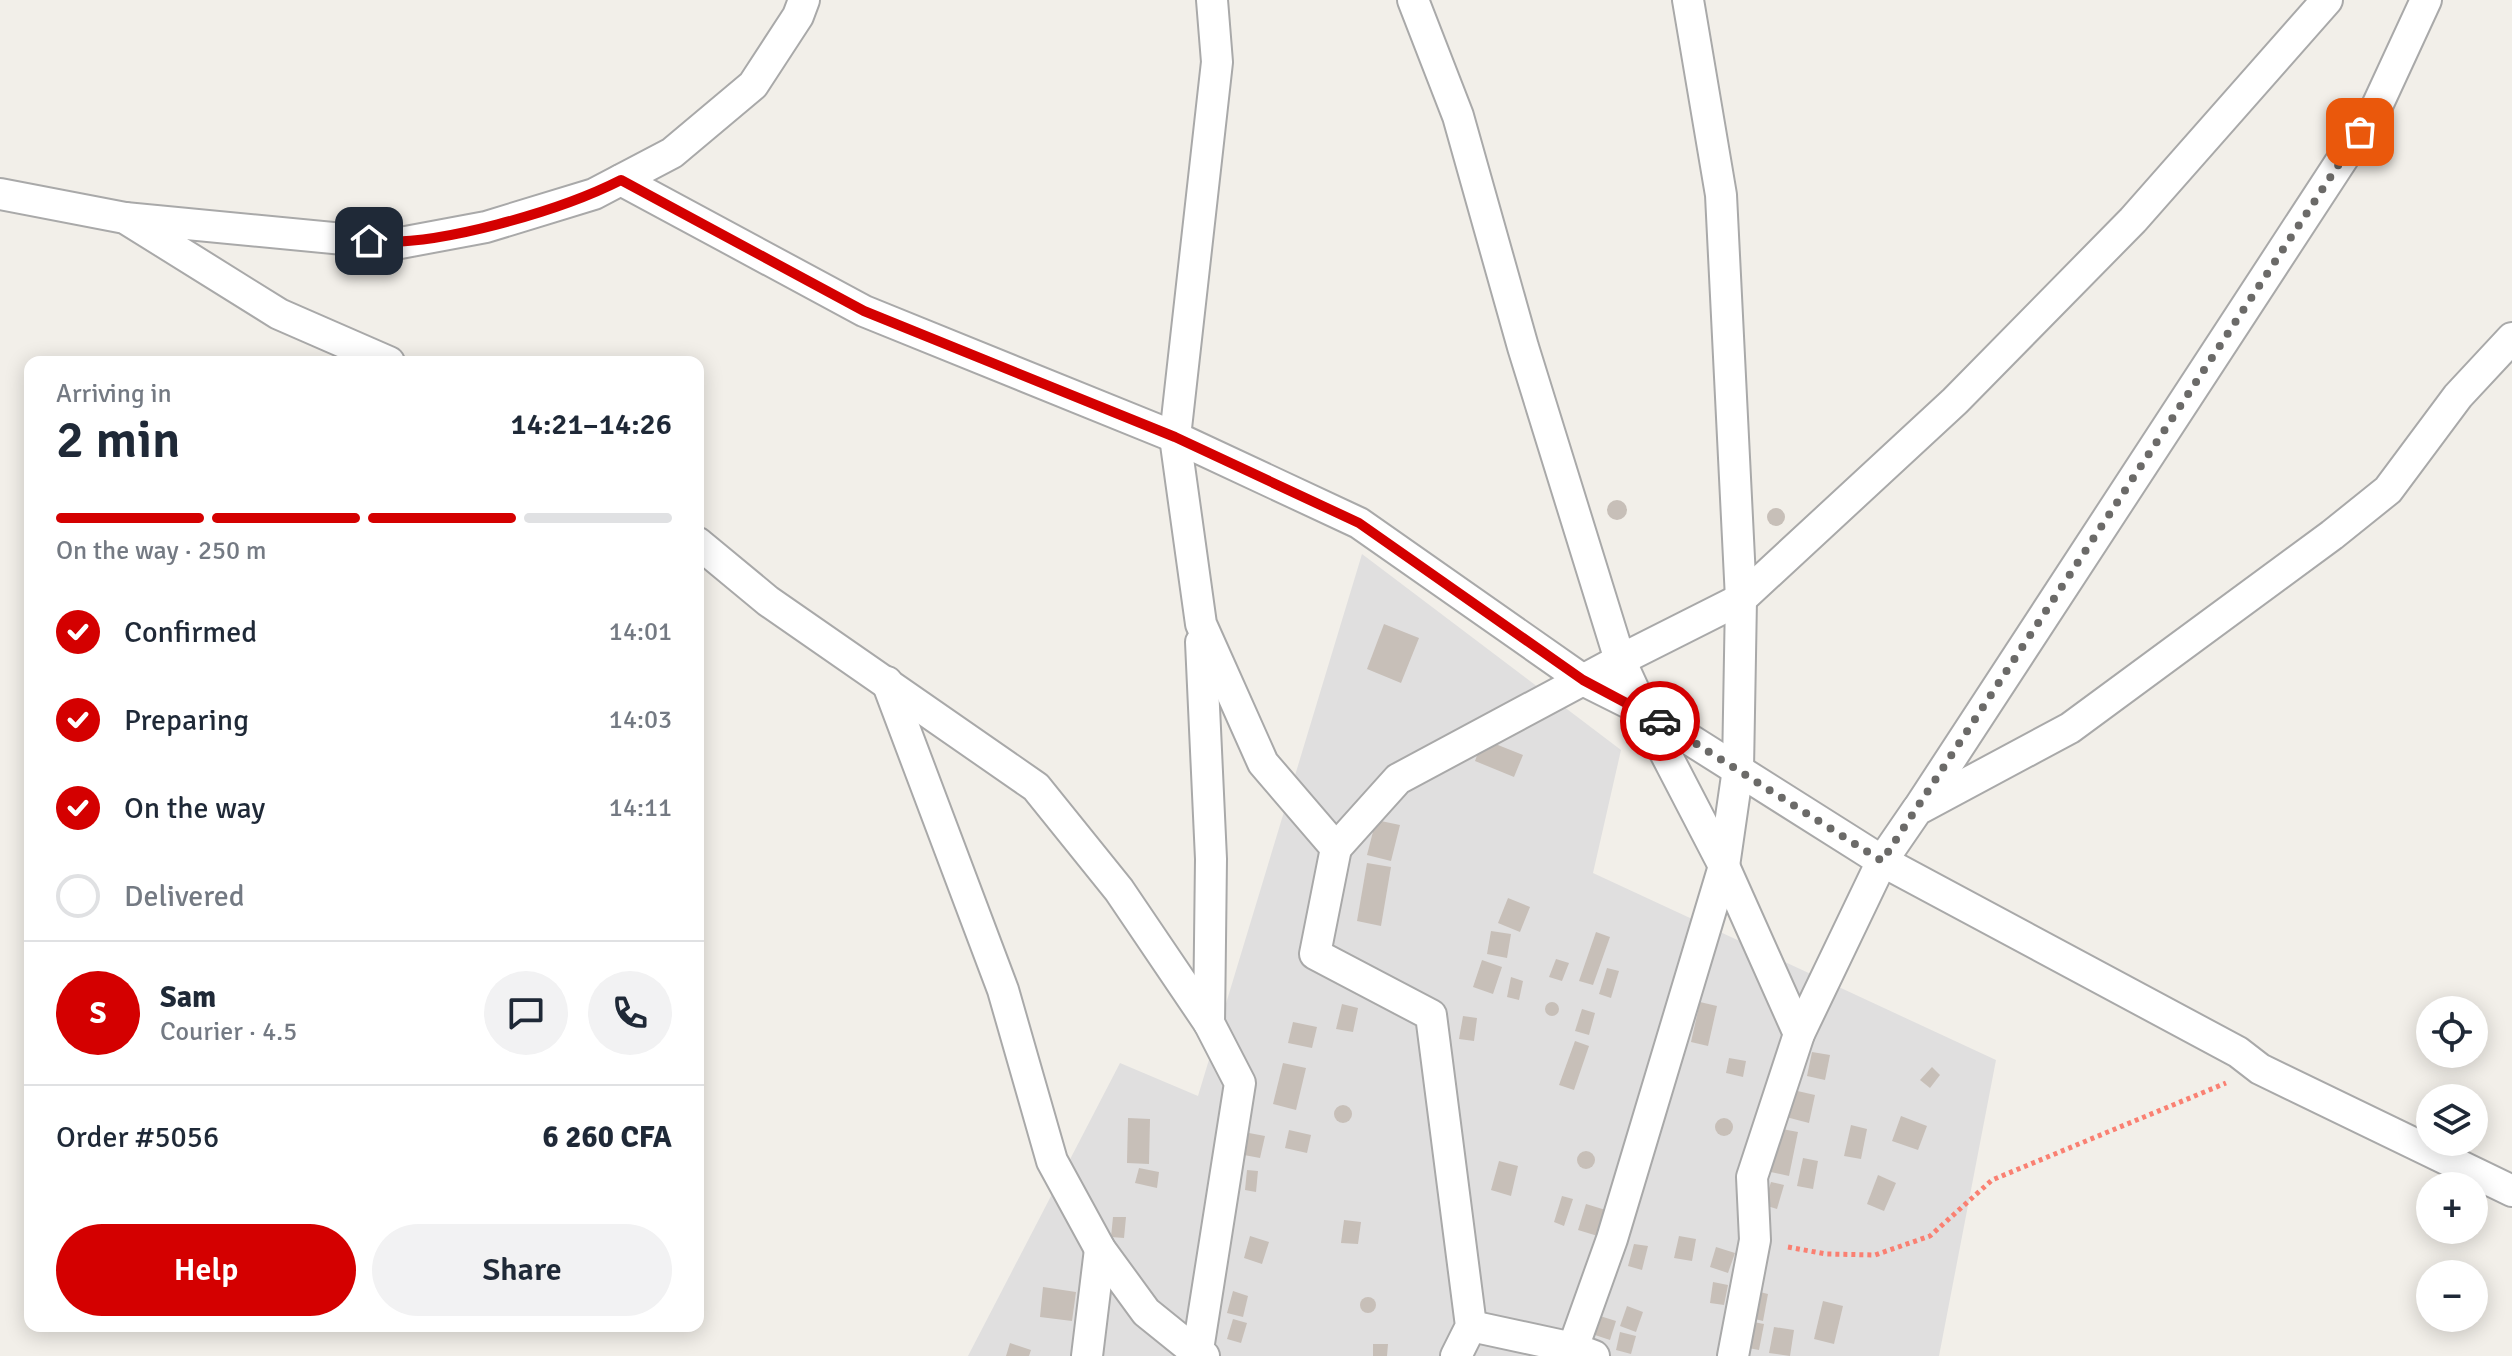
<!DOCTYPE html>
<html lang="en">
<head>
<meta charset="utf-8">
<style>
  :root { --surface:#fff; --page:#f2f2f3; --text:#1f2937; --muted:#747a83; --line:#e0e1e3; --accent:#d40000 }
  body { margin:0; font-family:Signika,sans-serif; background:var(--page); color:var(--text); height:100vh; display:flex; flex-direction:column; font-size:30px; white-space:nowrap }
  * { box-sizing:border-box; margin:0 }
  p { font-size:26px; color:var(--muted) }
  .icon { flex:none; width:44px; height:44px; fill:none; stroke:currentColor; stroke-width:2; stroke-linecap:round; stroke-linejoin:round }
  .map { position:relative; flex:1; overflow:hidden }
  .sheet { position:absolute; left:24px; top:356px; width:680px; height:976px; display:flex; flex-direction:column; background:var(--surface); border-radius:16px; box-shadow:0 4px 20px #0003 }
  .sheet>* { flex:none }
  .buttons { position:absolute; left:2416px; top:996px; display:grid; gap:16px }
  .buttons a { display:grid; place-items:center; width:72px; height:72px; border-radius:50%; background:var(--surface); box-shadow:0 4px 20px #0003; font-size:40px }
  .pin { position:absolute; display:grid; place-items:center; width:68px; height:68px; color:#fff; margin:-34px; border-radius:16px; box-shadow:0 4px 12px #0006 }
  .courier { position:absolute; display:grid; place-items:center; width:80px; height:80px; margin:-40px; border:6px solid #d40000; border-radius:50%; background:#fff; color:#222; box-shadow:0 2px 10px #0007 }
  .summary em { font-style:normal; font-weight:600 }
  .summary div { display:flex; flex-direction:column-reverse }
  .summary { display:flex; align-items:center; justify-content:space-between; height:136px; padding:0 32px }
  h1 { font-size:52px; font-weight:600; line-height:60px }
  .bar { display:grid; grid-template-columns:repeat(4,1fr); gap:12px 8px; align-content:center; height:96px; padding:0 32px }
  .bar i { height:10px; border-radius:6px; background:var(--line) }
  .bar .selected { background:var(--accent) }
  .bar p { grid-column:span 4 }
  .line { display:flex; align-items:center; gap:20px; padding:0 32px; border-top:2px solid var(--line) }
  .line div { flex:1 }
  .round { display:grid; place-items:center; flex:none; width:84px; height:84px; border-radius:42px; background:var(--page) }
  ol { padding:0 32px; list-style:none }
  li { display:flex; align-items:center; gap:24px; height:88px }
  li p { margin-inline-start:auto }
  li .icon { padding:8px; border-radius:50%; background:var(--accent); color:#fff; stroke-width:4 }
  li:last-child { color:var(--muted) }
  li i { width:44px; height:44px; border:4px solid var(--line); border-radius:50% }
  .action { display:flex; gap:16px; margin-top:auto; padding:16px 32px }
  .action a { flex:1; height:92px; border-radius:48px; background:var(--accent); color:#fff; font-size:32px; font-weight:600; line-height:92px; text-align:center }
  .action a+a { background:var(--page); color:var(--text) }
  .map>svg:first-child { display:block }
  .residential { fill:#e0dfdf }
  .building { fill:#c7bfb8 }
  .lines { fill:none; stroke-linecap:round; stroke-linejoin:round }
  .street-casing { stroke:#a9a9a9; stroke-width:34 }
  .path { stroke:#fa8072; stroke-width:5; stroke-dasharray:4 4; stroke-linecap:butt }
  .street { stroke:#fff; stroke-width:30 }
  .done { stroke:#6b6a68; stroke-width:8; stroke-dasharray:0 14.4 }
  .route { stroke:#d40000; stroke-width:10 }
</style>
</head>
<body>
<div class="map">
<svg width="2512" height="1356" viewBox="0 0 2512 1356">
  <rect width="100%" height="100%" fill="#f2efe9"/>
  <path class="residential" d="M1362,554L1621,750L1593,873L1996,1060L1939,1356H968L1120,1063L1198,1096Z"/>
  <g class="building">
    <circle cx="1617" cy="510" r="10"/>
    <circle cx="1776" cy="517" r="9"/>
    <path d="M1384,624L1419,638L1401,683L1367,669Z"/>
    <path d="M1483,739L1523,755L1514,777L1475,761Z"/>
    <path d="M1376,820L1400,825L1391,861L1367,855Z"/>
    <path d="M1367,863L1391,867L1381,926L1357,921Z"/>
    <path d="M1508,898L1530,907L1520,932L1498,923Z"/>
    <path d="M1491,931L1511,934L1507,958L1487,954Z"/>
    <path d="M1596,932L1610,937L1593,985L1579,981Z"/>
    <path d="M1556,959L1569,963L1562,981L1549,977Z"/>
    <path d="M1482,960L1502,967L1493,994L1473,987Z"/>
    <path d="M1607,968L1619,971L1611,998L1599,994Z"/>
    <path d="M1511,977L1523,981L1519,1000L1507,997Z"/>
    <circle cx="1552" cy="1009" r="7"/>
    <path d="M1700,1002L1717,1006L1708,1046L1691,1042Z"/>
    <path d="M1342,1004L1358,1008L1353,1032L1336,1029Z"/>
    <path d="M1582,1009L1595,1013L1589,1035L1575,1031Z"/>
    <path d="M1463,1016L1477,1018L1474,1041L1459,1039Z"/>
    <path d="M1293,1022L1317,1027L1312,1048L1288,1043Z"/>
    <path d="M1575,1041L1589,1046L1574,1090L1559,1085Z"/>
    <path d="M1812,1052L1830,1055L1825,1080L1807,1076Z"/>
    <path d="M1729,1058L1746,1061L1743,1077L1726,1073Z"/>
    <path d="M1283,1063L1306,1068L1296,1110L1273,1104Z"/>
    <path d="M1932,1067L1940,1075L1930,1088L1920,1080Z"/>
    <path d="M1793,1090L1815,1095L1809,1123L1786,1117Z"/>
    <circle cx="1343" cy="1114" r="9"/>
    <path d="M1901,1116L1927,1126L1918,1150L1892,1141Z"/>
    <circle cx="1724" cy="1127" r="9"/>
    <path d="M1128,1118L1150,1119L1149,1164L1127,1163Z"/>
    <path d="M1851,1125L1867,1129L1861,1159L1844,1156Z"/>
    <path d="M1776,1128L1798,1132L1789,1176L1766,1171Z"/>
    <path d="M1289,1130L1311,1135L1307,1153L1285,1148Z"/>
    <path d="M1249,1133L1265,1136L1260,1158L1244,1155Z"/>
    <circle cx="1586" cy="1160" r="9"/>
    <path d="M1803,1158L1818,1161L1813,1189L1797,1186Z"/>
    <path d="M1499,1161L1518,1166L1511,1196L1491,1190Z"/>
    <path d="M1139,1168L1159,1172L1157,1188L1135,1183Z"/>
    <path d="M1247,1170L1258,1171L1256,1192L1245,1190Z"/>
    <path d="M1878,1175L1896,1183L1884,1211L1867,1204Z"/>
    <path d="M1771,1182L1784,1185L1777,1209L1764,1205Z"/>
    <path d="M1562,1196L1573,1199L1564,1226L1554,1222Z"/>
    <path d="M1586,1204L1609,1211L1601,1237L1578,1230Z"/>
    <path d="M1113,1217H1126L1124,1238L1111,1237Z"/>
    <path d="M1344,1220L1361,1222L1358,1244L1341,1243Z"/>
    <path d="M1250,1236L1269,1242L1262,1264L1244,1258Z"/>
    <path d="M1679,1236L1696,1239L1692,1261L1674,1258Z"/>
    <path d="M1634,1244L1648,1246L1642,1270L1628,1266Z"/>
    <path d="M1716,1247L1735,1253L1728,1273L1710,1267Z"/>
    <path d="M1713,1282L1728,1285L1724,1305L1710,1303Z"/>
    <path d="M1043,1287L1076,1292L1072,1321L1040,1317Z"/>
    <path d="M1752,1290L1768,1294L1763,1321L1747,1317Z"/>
    <path d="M1233,1291L1248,1296L1243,1317L1227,1313Z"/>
    <circle cx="1368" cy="1305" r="8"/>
    <path d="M1823,1301L1843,1306L1834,1344L1814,1339Z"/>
    <path d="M1627,1306L1643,1312L1636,1332L1620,1326Z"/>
    <path d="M1600,1316L1616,1321L1610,1340L1595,1335Z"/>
    <path d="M1233,1319L1247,1323L1241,1343L1227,1339Z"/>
    <path d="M1748,1321L1764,1324L1759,1350L1743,1347Z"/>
    <path d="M1774,1327L1794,1330L1790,1356L1769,1353Z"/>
    <path d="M1620,1332L1636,1336L1631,1354L1616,1350Z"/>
    <path d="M1010,1343L1031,1350L1029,1356H1006Z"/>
    <path d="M1373,1344H1388L1387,1356H1373Z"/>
  </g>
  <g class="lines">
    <g class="street-casing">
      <g id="street">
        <path d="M1212,0L1217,62L1175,437L1201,624L1263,763L1336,848L1315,954L1431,1015L1471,1326L1456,1356"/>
        <path d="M1413,0L1458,116L1523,347L1620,660L1643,710L1724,866L1799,1034"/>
        <path d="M621,180L864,311L1175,437L1359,523L1583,680L1643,710L1882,861L2238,1052L2260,1069L2512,1191"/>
        <path d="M0,194L125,218L279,314L389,362"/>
        <path d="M125,218L395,244L486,227L594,194L672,153L753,85L798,16L804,0"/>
        <path d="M698,543L768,601L1036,787L1119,890L1209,1023"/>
        <path d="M887,682L1003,990L1052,1161L1100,1249L1146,1312L1198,1354L1204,1356"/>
        <path d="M1918,809L2377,106L2426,0"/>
        <path d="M1336,848L1398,779L1620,660L1741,599L1955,401L2133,220L2327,0"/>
        <path d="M1471,1326L1573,1348L1594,1356"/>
        <path d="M1573,1348L1612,1239L1724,866L1738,769L1741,599L1721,195L1688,0"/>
        <path d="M1087,1356L1100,1249"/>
        <path d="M1197,1356L1240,1083L1209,1023L1211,859L1201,642"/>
        <path d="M1733,1356L1755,1240L1752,1177L1799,1034L1882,861L1917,810L2070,728L2332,535L2388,490L2458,396L2512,338"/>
      </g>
    </g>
    <path class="path" d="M1788,1247L1826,1254L1875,1255L1930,1236L1992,1180L2226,1083"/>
    <use href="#street" class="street"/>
  </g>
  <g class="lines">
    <path class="done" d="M1660,721L1882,861L2360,132"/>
    <path class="route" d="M369,241C435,248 562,210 621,180L864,311L1175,437L1359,523L1583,680L1660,721"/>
  </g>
</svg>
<div class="buttons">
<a><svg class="icon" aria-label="locate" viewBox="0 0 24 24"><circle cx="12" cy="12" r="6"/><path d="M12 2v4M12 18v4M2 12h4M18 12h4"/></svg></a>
<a><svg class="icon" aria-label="layers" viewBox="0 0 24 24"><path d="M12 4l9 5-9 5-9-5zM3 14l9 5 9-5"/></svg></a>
<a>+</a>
<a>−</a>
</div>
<div class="pin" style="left:2360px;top:132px;background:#ea580c"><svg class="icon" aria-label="bag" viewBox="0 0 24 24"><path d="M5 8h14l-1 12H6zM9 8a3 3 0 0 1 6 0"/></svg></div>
<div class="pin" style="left:369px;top:241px;background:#1f2937"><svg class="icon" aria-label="home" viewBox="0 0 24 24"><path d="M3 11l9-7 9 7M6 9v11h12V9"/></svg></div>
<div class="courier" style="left:1660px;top:721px"><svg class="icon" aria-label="car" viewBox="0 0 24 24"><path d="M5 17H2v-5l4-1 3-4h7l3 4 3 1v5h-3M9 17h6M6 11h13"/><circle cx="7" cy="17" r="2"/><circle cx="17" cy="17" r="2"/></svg></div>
<section class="sheet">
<div class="summary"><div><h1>2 min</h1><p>Arriving in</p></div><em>14:21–14:26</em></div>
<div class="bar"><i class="selected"></i><i class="selected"></i><i class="selected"></i><i></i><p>On the way · 250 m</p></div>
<ol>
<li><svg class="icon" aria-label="check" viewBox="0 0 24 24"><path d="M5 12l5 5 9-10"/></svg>Confirmed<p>14:01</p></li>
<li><svg class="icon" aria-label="check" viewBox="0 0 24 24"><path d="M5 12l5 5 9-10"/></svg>Preparing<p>14:03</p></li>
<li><svg class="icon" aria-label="check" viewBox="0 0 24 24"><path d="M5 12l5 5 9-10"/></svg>On the way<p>14:11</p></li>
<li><i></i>Delivered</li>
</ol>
<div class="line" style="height:144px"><b class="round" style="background:var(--accent);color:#fff">S</b><div><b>Sam</b><p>Courier · 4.5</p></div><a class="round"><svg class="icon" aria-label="chat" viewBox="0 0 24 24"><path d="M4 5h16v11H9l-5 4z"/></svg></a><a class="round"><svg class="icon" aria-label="phone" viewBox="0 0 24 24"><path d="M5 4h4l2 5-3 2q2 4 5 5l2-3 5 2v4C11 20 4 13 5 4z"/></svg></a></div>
<div class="line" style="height:104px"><div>Order #5056</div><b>6 260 CFA</b></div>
<div class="action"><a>Help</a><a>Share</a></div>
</section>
</div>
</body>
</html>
